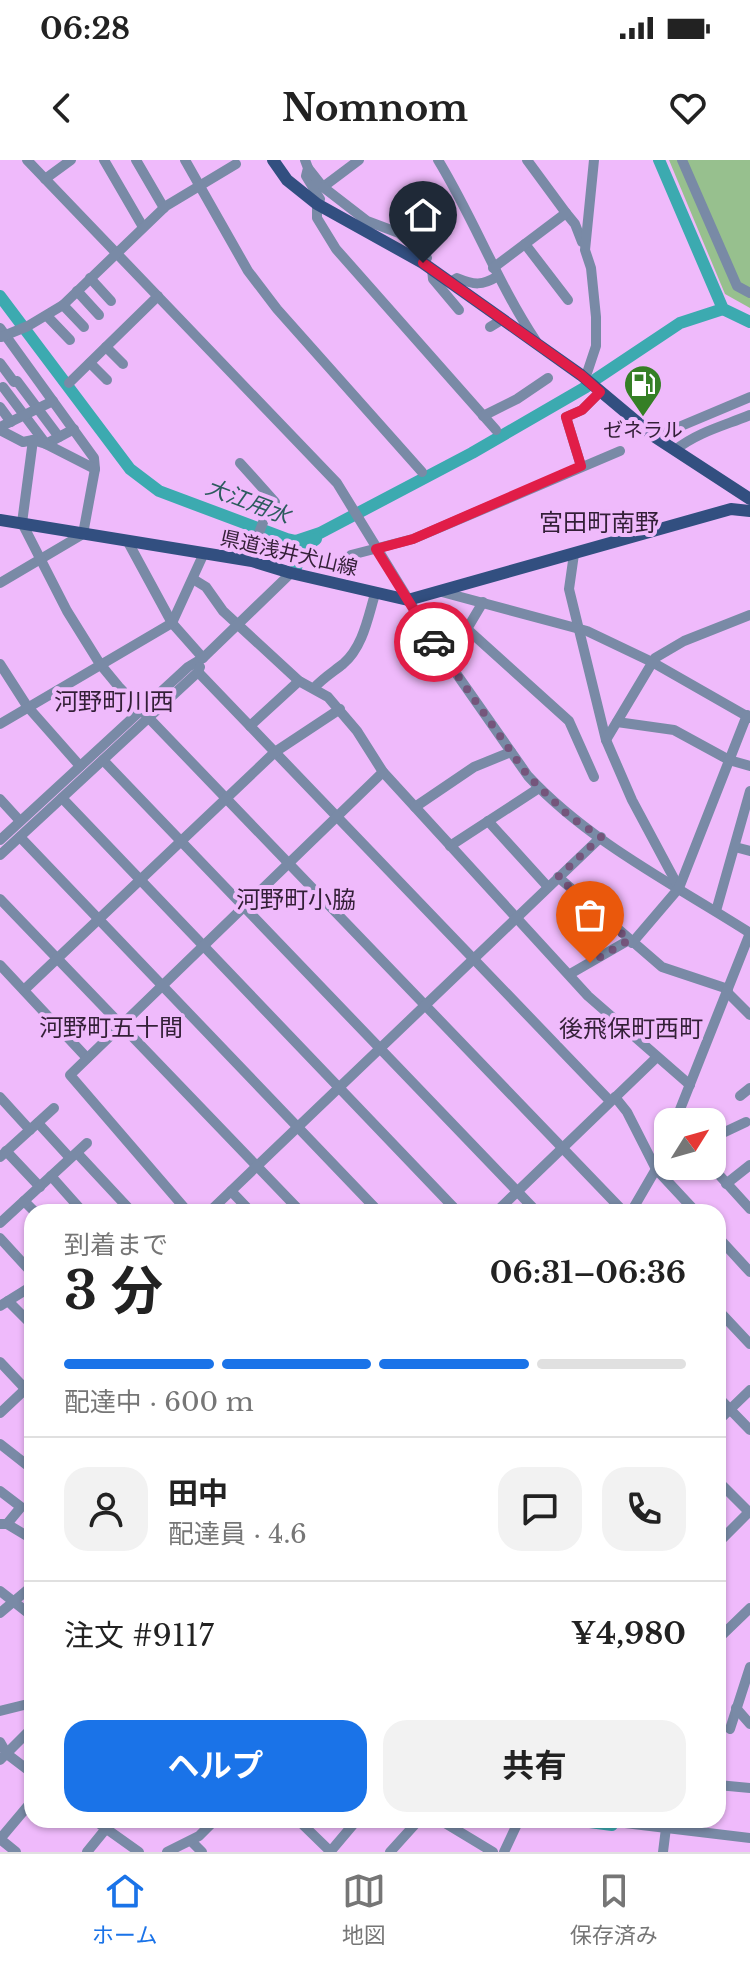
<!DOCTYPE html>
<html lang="ja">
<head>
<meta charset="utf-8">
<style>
  :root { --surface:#fff; --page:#f2f2f2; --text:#222; --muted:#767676; --line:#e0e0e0; --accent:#1a73e8 }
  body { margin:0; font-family:"Libre Baskerville","Noto Sans JP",serif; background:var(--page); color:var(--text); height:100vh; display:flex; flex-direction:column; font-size:30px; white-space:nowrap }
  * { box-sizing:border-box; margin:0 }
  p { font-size:26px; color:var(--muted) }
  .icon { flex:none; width:44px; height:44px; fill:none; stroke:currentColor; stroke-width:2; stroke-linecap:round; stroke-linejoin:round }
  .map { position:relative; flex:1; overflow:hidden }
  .panel { position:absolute; left:24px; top:1044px; width:702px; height:624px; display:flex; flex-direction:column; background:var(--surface); border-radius:24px; box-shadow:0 2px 6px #0004 }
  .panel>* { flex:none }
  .needle { width:52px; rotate:53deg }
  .controls { position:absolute; left:654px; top:948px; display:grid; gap:16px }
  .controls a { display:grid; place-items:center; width:72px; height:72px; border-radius:16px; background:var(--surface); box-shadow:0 2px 6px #0004; font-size:40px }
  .pin { position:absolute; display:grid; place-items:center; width:68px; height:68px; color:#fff; margin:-82px -34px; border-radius:50% 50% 50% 0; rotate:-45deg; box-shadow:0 0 8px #0007 }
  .pin .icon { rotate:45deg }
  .courier { position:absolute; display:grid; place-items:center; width:80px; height:80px; margin:-40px; border:6px solid #e11d48; border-radius:50%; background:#fff; color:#222; box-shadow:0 2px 10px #0007 }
  .overview em { font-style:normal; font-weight:700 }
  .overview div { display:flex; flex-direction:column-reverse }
  .overview { display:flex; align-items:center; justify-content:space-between; height:136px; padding:0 40px }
  h1 { font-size:52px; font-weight:700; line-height:60px }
  .bar { display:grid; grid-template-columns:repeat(4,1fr); gap:12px 8px; align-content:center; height:96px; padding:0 40px }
  .bar i { height:10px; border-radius:6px; background:var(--line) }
  .bar .current { background:var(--accent) }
  .bar p { grid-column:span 4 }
  .line { display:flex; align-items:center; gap:20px; padding:0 40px; border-top:2px solid var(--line) }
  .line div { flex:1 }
  .round { display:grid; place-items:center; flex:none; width:84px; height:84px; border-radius:24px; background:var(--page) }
  .action { display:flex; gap:16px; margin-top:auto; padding:16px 40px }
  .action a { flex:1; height:92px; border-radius:24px; background:var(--accent); color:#fff; font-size:32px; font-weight:700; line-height:92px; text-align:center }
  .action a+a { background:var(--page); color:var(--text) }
  .status { display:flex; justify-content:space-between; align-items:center; height:56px; padding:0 40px; background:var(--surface); direction:ltr }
  .status svg { height:22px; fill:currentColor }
  header { display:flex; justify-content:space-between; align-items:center; height:104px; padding:0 40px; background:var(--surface); font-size:36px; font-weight:700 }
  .tabs { display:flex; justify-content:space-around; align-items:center; height:112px; border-top:2px solid var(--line); background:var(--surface); font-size:22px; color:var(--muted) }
  .tabs a { display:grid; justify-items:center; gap:4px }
  .tabs .current { color:var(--accent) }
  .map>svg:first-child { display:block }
  .green { fill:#97c08e }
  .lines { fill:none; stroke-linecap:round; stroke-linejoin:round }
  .river { stroke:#3caab0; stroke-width:12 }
  .minor { stroke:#798aa6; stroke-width:10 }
  .major { stroke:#324f80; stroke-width:12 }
  .done { stroke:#75557c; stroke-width:8; stroke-dasharray:0 14.4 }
  .route { stroke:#e11d48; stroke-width:10 }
  .labels { text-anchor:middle; stroke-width:8; stroke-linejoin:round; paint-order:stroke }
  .poi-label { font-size:20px; fill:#331f37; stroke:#efbafb }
  .street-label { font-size:20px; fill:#331f37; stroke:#efbafb }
  .water-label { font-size:22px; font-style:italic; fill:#2c5b5d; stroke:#efbafb }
  .quarter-label { font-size:24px; fill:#331f37; stroke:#efbafb }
</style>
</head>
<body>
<div class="status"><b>06:28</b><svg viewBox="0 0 49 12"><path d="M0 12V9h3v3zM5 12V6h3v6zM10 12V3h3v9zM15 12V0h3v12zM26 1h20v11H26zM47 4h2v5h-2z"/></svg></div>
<header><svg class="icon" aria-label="back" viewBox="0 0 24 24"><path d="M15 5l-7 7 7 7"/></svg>Nomnom<svg class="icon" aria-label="heart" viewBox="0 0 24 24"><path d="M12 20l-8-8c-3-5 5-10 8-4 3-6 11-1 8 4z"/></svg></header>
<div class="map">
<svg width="750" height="1692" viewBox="0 0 750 1692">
  <rect width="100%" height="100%" fill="#efbafb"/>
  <path class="green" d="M669,0H750V148L725,134Z"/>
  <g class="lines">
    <g class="river">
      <path d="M659,0L723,149L750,162"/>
      <path d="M0,136L130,309L159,331L287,379L296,381L320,373L472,293L586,227"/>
      <path d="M596,219L680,163L723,149"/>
      <path d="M296,408L302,389L316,379"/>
      <path d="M575,1660L612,1665"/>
    </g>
    <g class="minor">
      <path d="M27,0L337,323L437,486L528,616C589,682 675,725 750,773"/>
      <path d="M104,0L143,67"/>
      <path d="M136,0L164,48"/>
      <path d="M185,0L248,111L277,149L422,312"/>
      <path d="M305,0L308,8L306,16L320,39L317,44V58L336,89L496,270"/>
      <path d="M438,0C474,59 498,124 536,181"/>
      <path d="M682,0L737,126L750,133"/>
      <path d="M308,8L323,27L359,0"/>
      <path d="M45,19L71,0"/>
      <path d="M323,27L367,61L399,73L427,98L423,103"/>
      <path d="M566,53L575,64L582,82"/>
      <path d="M525,84L568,140"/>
      <path d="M493,108L566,53L527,0"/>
      <path d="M432,109L433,119L459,150"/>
      <path d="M90,118L111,141"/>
      <path d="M450,122L457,118C474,125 482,126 498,116"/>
      <path d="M77,131L99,155"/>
      <path d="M63,145L84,167"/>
      <path d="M47,156L70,180"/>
      <path d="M490,167L503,159"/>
      <path d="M0,168L94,298L95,309L83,374L0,423"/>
      <path d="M1,177L28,166L63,145L166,46L236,4"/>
      <path d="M106,187L123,204"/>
      <path d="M0,203L14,222"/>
      <path d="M90,203L107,220"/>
      <path d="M585,219L596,186V157L591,108L585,90L594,0"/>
      <path d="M17,221L59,277"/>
      <path d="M69,223L158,136"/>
      <path d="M3,227L46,284L74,269"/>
      <path d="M0,247L11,262"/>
      <path d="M483,256L517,239L548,218"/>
      <path d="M0,267L53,241"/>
      <path d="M0,270L23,282L33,280L46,284L95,309"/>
      <path d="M655,277L750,237"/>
      <path d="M33,280L22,363L67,451L100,504L119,527L624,1052"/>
      <path d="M675,290C698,272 723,266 750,255"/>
      <path d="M240,303L275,342L268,349L259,373"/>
      <path d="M581,306L566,257L582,250L600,232"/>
      <path d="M128,382L172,463L203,498"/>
      <path d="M574,394L569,429L606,580L632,640L678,726"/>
      <path d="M351,395L413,379L620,291"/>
      <path d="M193,419L206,427L223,451L299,521L328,537L357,571L383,612L588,836L690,925"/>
      <path d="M442,432L587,471L652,502L750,558"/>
      <path d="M483,442L467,469L569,561L594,617"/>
      <path d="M0,504L27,546L80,606"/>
      <path d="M198,512L610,941"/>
      <path d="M314,528C323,518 333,512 343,504C363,487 368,457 375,434"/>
      <path d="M617,562L674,570L729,600L750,606"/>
      <path d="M0,564L172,463L204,393"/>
      <path d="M250,566L299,521"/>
      <path d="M606,580L655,498L684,481L750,455"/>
      <path d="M103,600L537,1052"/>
      <path d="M62,638L458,1052"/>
      <path d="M0,639L20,661"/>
      <path d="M415,647L474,607L511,592"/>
      <path d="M488,661L548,727"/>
      <path d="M20,677L379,1052"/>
      <path d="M0,680L188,507L203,498L291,413"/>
      <path d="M450,686L539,628"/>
      <path d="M735,687L750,691"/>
      <path d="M0,695L198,512L200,507"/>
      <path d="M558,717L662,807L728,829"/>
      <path d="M0,739L301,1052"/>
      <path d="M716,751L750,631"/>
      <path d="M632,783L679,728L747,555"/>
      <path d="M0,805L87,898"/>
      <path d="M570,814L629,780"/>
      <path d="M24,830L275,592L340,549"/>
      <path d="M727,832L750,855"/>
      <path d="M740,936L750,928"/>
      <path d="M0,937L30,970"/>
      <path d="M615,937L627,952L656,1009L696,1052"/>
      <path d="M675,962L750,773"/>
      <path d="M38,963L70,998"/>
      <path d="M712,978L746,962"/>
      <path d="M6,991L40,1027"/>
      <path d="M77,993L132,1052"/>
      <path d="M0,997L54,948"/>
      <path d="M711,1006L750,1049"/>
      <path d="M51,1016L83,1052"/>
      <path d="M726,1024L750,1005"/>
      <path d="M231,1031L251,1052"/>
      <path d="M24,1041L35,1052"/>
      <path d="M188,1052L70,915L383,612"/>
      <path d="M209,1052L601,677"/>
      <path d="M496,1052L657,897"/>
      <path d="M631,1052L656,1009L668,980"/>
      <path d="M0,1063L87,983"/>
      <path d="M718,1077L750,1112"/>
      <path d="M0,1078L32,1113"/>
      <path d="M8,1141L32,1165"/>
      <path d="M0,1146L32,1126"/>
      <path d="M718,1150L750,1184"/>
      <path d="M0,1202L32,1236"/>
      <path d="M718,1237L750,1270"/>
      <path d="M0,1253L32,1223"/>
      <path d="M718,1261L750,1230"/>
      <path d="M0,1284L32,1309"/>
      <path d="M718,1321L750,1353"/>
      <path d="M0,1331L21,1347L7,1364"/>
      <path d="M0,1364H7L32,1379"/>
      <path d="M718,1383L748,1353"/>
      <path d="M0,1431L32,1456"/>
      <path d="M0,1453L32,1426"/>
      <path d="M718,1479L750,1448"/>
      <path d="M736,1548L750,1564"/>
      <path d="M0,1551L32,1543"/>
      <path d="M730,1569L750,1507"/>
      <path d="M0,1582L7,1594L32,1613"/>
      <path d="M0,1600L32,1568"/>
      <path d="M718,1625L750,1628"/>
      <path d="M94,1660L139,1692"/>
      <path d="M298,1660L331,1692"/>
      <path d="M440,1660L493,1692"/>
      <path d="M600,1660L750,1678"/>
      <path d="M191,1681L202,1692"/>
      <path d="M16,1692L0,1679L32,1641"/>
      <path d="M87,1692L113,1660"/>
      <path d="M167,1692L199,1676L215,1660"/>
      <path d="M330,1692L357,1660"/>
      <path d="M390,1692L419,1660"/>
      <path d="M504,1692L519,1660"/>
      <path d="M663,1692L666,1668"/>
    </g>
    <g class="major">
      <path d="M273,0L287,20L317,44L423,103L581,215L655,277L750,339"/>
      <path d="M0,360L252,401L291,413L408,440L731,349L750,351"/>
    </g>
  </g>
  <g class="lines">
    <path class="done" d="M434,482L528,616L570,657L601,677L558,717L629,780L590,803"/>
    <path class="route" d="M423,103L581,215L600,232L582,250L566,257L581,306L413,379L376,389L434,482"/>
  </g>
  <defs>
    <g id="fuel-pin" transform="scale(2)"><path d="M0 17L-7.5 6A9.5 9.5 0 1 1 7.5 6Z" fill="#357f25" stroke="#efbafb"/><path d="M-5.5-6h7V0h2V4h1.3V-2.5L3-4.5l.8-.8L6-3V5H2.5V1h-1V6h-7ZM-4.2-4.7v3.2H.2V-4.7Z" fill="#fff"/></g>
  </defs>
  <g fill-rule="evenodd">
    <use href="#fuel-pin" x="643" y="224"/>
  </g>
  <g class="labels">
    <g class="poi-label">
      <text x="643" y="277">ゼネラル</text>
    </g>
    <g class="street-label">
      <text transform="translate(289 393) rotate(13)" y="7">県道浅井犬山線</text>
    </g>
    <g class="water-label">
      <text transform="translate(248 341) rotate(21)" y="8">大江用水</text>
    </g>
    <g class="quarter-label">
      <text x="599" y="371">宮田町南野</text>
      <text x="114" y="550">河野町川西</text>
      <text x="296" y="748">河野町小脇</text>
      <text x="111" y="876">河野町五十間</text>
      <text x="631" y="877">後飛保町西町</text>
    </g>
  </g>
</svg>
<div class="controls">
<a><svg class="needle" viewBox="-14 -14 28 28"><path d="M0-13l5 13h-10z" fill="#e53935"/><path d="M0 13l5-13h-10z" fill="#767676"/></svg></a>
</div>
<div class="pin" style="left:590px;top:803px;background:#ea580c"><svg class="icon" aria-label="bag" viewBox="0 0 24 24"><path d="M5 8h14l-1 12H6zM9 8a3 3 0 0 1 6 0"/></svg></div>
<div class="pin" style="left:423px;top:103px;background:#1f2937"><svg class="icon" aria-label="home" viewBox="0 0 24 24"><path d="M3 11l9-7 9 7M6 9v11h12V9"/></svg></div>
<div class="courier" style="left:434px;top:482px"><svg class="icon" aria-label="car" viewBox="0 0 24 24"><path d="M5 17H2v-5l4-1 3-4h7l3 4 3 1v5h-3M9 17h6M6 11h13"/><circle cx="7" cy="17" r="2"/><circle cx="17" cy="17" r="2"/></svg></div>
<section class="panel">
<div class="overview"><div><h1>3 分</h1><p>到着まで</p></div><em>06:31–06:36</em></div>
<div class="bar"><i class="current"></i><i class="current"></i><i class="current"></i><i></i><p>配達中 · 600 m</p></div>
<div class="line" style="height:144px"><a class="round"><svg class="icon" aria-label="person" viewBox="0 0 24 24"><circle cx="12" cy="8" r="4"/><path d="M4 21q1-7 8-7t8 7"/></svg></a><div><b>田中</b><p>配達員 · 4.6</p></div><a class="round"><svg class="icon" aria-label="chat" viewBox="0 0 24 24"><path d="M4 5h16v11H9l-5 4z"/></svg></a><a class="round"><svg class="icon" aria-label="phone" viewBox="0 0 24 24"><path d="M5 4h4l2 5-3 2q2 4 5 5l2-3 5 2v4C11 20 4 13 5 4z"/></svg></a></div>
<div class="line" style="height:104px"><div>注文 #9117</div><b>¥4,980</b></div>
<div class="action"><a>ヘルプ</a><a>共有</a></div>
</section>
</div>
<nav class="tabs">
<a class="current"><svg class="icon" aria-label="home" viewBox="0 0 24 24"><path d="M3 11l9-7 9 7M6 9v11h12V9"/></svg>ホーム</a>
<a><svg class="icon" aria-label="map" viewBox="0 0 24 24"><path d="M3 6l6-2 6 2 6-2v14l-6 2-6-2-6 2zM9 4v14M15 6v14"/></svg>地図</a>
<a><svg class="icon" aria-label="saved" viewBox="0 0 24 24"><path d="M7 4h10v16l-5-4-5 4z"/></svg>保存済み</a>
</nav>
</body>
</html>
